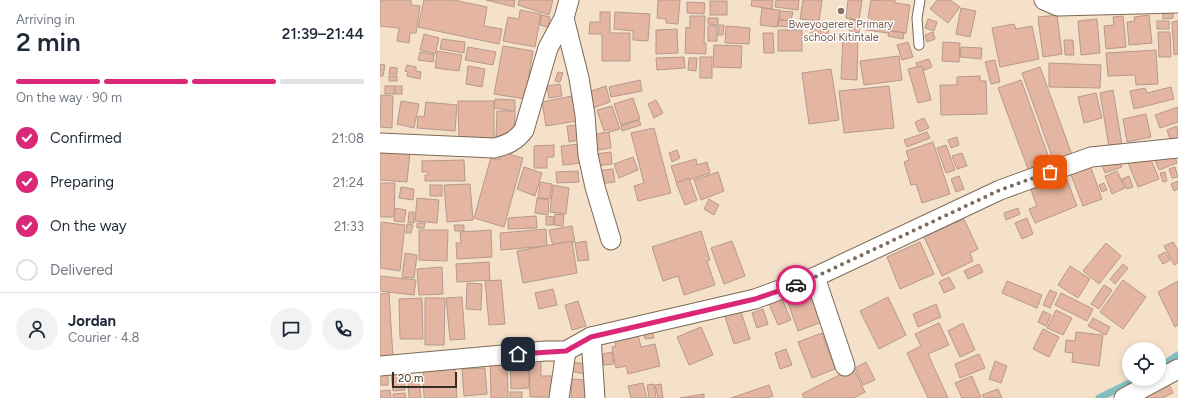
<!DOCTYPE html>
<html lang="en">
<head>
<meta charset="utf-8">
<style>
  :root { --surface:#fff; --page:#f2f2f3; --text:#1f2937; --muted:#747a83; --line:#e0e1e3; --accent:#db2777 }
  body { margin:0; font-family:Figtree,sans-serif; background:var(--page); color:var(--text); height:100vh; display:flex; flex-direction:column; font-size:15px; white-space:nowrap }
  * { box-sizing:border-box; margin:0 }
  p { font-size:13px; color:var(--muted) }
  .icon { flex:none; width:22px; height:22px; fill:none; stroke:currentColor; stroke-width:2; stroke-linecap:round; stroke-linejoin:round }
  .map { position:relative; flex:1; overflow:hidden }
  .drawer { display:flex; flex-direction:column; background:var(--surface); width:380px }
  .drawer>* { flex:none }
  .buttons { position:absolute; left:742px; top:342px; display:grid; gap:8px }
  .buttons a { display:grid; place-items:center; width:44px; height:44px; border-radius:50%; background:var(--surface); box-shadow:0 2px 6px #0003; font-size:20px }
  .scale { position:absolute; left:12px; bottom:10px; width:65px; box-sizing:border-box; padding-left:4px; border:2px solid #372f26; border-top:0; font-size:11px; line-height:14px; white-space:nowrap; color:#372f26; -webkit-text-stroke:3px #fff; paint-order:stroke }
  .pin { position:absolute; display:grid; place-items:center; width:34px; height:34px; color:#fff; margin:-17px; border-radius:8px; box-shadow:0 2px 6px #0006 }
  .courier { position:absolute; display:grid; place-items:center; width:40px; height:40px; margin:-20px; border:3px solid #db2777; border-radius:50%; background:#fff; color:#222; box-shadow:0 1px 5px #0007 }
  .summary em { font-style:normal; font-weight:600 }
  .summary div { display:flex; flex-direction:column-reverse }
  .summary { display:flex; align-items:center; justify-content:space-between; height:68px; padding:0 16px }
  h1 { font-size:26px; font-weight:600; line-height:30px }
  .bar { display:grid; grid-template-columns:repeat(4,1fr); gap:6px 4px; align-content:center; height:48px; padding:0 16px }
  .bar i { height:5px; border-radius:3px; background:var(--line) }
  .bar .selected { background:var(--accent) }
  .bar p { grid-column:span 4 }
  .line { display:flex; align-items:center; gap:10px; padding:0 16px; border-top:1px solid var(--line) }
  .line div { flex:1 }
  .round { display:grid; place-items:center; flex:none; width:42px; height:42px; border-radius:21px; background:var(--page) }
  ol { padding:0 16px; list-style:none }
  li { display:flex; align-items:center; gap:12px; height:44px }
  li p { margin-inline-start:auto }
  li .icon { padding:4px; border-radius:50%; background:var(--accent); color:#fff; stroke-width:4 }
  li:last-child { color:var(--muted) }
  li i { width:22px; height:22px; border:2px solid var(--line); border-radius:50% }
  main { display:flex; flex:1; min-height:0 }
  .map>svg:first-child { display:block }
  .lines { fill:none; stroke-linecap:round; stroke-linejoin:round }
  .stream { stroke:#81bec2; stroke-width:7 }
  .building { fill:#e4b5a0; stroke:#b6998d }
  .service-casing { stroke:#7c6a55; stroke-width:11 }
  .minor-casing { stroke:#7c6a55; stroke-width:21 }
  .service { stroke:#fff; stroke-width:9 }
  .minor { stroke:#fff; stroke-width:19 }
  .done { stroke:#7a6d5f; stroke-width:4; stroke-dasharray:0 7.2 }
  .route { stroke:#db2777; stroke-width:5 }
  .education-dot { fill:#8d6e63; stroke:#fff; stroke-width:1.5 }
  .labels { text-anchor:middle; stroke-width:3; stroke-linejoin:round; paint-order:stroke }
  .education-label { font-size:11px; fill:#785e54; stroke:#fff }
</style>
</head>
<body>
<main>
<section class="drawer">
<div class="summary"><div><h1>2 min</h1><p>Arriving in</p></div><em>21:39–21:44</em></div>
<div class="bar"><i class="selected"></i><i class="selected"></i><i class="selected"></i><i></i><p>On the way · 90 m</p></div>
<ol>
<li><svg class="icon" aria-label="check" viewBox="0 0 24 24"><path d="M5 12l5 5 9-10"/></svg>Confirmed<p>21:08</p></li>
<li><svg class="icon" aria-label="check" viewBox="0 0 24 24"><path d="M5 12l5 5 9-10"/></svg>Preparing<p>21:24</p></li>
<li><svg class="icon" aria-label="check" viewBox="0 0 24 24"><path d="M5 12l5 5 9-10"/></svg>On the way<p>21:33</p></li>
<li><i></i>Delivered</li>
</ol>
<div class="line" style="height:72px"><a class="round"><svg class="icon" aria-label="person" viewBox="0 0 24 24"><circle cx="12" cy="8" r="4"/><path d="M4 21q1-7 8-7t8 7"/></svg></a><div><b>Jordan</b><p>Courier · 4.8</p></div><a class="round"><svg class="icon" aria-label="chat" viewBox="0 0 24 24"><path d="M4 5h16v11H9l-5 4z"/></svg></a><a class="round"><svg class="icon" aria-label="phone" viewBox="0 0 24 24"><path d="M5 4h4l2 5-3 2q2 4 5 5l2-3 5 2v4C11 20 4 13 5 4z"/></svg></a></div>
</section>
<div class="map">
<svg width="798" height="398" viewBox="0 0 798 398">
  <rect width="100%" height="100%" fill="#f5e1ca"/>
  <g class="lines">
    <g class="stream">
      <path d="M779,368L798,355"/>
      <path d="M719,398L758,379"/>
    </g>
  </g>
  <g class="building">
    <path d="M0,0H31V5L40,6L36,33H30L29,43L17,41L19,28L0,26Z"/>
    <path d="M44,0H74L107,7L104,26L122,29L119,44L38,27Z"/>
    <path d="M106,0H135L134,7Z"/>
    <path d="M139,0H173L169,15L138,5Z"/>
    <path d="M278,0H300L298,24L286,23V19L277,18Z"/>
    <path d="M372,0H393L392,9L371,6Z"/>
    <path d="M396,0H419L418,10L395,7Z"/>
    <path d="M423,0H442L439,21L420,19Z"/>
    <path d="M468,0H482L479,20L466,18Z"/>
    <path d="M491,0L503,1V0H515V3L530,5L526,33L508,30V33L486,30Z"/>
    <path d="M557,0H570L580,7L568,23L550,9Z"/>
    <rect x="330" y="1" width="17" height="14"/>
    <path d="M307,2L325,3L324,14L307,13Z"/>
    <path d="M382,8L400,10L397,27L380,25Z"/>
    <path d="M581,8L596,11L590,37L576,34Z"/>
    <path d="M140,10L161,14L155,47L123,41L128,17L139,19Z"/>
    <path d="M783,10H793V18L783,19Z"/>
    <path d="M400,11L413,12L411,21L399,20Z"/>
    <path d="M220,12H230V33H250V61H222V34H209L210,22H220Z"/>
    <path d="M235,12L270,14L268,41L253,40V31L234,29Z"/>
    <path d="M161,15L170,17L168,27L160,25Z"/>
    <path d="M677,15L682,54L663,57L658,17Z"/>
    <path d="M769,15L772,43L749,45L747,22L755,21L754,17Z"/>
    <path d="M310,16H325L324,43H326V54L305,53L306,27L310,28Z"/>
    <path d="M743,16L746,47L726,49L724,26L734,25L733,17Z"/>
    <path d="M328,18H338V25L328,24Z"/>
    <path d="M470,19L480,21L479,33L469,31Z"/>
    <path d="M548,19L557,22L554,31L545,28Z"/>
    <path d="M717,19L720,53L701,55L698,21Z"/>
    <path d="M399,20L410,21L409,27L398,26Z"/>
    <rect x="777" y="21" width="12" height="8"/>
    <path d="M798,21V54L794,55L792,22Z"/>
    <path d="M432,24L449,26L447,42L430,40Z"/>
    <path d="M634,24L636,29L652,26L659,59L620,67L612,28Z"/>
    <path d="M339,25H344L343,35H338Z"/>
    <rect x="328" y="26" width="9" height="15"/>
    <path d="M346,26L370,28L369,44L345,43Z"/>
    <path d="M297,29L298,53L276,54V30Z"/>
    <rect x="398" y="30" width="24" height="21"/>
    <path d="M509,31L524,33L523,39L508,36Z"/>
    <path d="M553,32L555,39L547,42L545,35Z"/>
    <path d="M778,32H790L791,57H779Z"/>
    <path d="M383,33H393L394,53H384Z"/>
    <path d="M44,34L59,38L55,54L40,50Z"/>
    <path d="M463,36L478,37L477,80L461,79Z"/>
    <path d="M62,39L85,42L84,53L60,49Z"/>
    <path d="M684,40H693L694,55H685Z"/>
    <path d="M528,42L533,57L522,60L517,45Z"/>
    <path d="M563,42L580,43L579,62L562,61Z"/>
    <path d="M334,45L362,46L361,68L333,67Z"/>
    <path d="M123,46L153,51L145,99L114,94Z"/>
    <path d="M88,47L116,52L113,65L85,60Z"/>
    <path d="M581,47L602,48L601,59L580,57Z"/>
    <path d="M776,50L778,84L756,85L755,75L728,76L726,53Z"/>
    <path d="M57,51L82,55L79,71L55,68Z"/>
    <path d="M40,52L54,55L53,62L38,60Z"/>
    <path d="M519,56L522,80L484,85L480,61Z"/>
    <path d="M304,57L305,68L277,70L276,58Z"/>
    <rect x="320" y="57" width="12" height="21"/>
    <path d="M309,58H317L316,71L308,70Z"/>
    <path d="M549,59L552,67L539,72L536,63Z"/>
    <path d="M615,60L620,82L611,84L605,62Z"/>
    <path d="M669,63L721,65L720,88L669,87Z"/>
    <path d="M0,64L5,65L3,76H0Z"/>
    <path d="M27,65L36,67V71L41,72L40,79L27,76L28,72L25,71Z"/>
    <path d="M88,66L105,69L102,87L86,84Z"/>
    <path d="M542,66L551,100L538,103L528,69Z"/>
    <path d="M10,67L17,68V74H9Z"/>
    <path d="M660,67L692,155L674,162L642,73Z"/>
    <path d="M451,69L459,120L429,124L422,73Z"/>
    <path d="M178,72L183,73L180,82L175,81Z"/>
    <rect x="9" y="76" width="8" height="5"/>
    <path d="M600,76V81H606L607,114L561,115L560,85H577V77Z"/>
    <path d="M260,80L262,91L231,97L229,87Z"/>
    <path d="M641,80L673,169L651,177L618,88Z"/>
    <path d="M180,84L182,96L169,98L167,86Z"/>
    <rect x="5" y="86" width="9" height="8"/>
    <rect x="15" y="86" width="7" height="8"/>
    <path d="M226,86L230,102L210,109L205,93Z"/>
    <path d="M509,86L514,128L464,133L459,91Z"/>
    <path d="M791,87L794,99L754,109L750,91L765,88L767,93Z"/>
    <path d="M733,90L742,145L729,147L720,93Z"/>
    <path d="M716,93L722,118L704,123L698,97Z"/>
    <path d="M1,95L13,96L12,128L0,127Z"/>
    <path d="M192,96L197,121L166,126L162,102Z"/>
    <path d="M253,98L260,119L241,125L234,104Z"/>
    <path d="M115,99L135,100V111L114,108Z"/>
    <path d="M276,100L283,113L274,118L268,104Z"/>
    <path d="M21,101L39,104L34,128L17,124Z"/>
    <path d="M78,101H114V139L79,140Z"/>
    <path d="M46,102L77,105L75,131L37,128L38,116L44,117Z"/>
    <path d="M232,106L240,129L230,132L229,129L224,131L217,110Z"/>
    <path d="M798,107V122L780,128L775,115Z"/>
    <path d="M117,111H135L134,137L116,136Z"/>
    <path d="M766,114L771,137L747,142L743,119Z"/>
    <path d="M544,118L549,128L539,132L535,122Z"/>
    <path d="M259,120L261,125L242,131L241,126Z"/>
    <path d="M198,125L199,140L189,142L187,126Z"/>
    <path d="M797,126L798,140L791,142L787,130Z"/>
    <path d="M274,128L291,193L258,201L254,186L264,183L251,133Z"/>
    <path d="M229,132L231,148L218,150L215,134Z"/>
    <path d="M547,132L550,138L527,147L524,140Z"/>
    <path d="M577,137L579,145L571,148L568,140Z"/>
    <path d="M553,142L570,194L542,203L536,184L531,185L524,162L529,160L526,151Z"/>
    <path d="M200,144L202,163L183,165L181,146Z"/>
    <path d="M174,145V157H167V168H154V146Z"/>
    <path d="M566,145L575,170L566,173L557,148Z"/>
    <path d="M0,150L30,152L27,182L0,180Z"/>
    <path d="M297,150L300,158L292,162L289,153Z"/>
    <path d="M121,152L143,158L124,227L94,218L111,157L119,160Z"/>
    <path d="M231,152L232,164L217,166L216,154Z"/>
    <path d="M793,152L797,163L779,170L774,158Z"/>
    <path d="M582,153L587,166L577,169L572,156Z"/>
    <path d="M769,155L779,179L758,187L748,163Z"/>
    <path d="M253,157L258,170L239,178L234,164Z"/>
    <path d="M739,157L742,167L725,173L721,162Z"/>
    <path d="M316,159L317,165L327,162L330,173L297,184L291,166Z"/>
    <path d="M84,160L85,181H45V175H48V172H42V161Z"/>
    <path d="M710,165L722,199L703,206L690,172Z"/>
    <path d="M144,167L162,173L155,196L137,189Z"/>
    <path d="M795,167L798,177L792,178L789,169Z"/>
    <path d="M233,169L235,182L217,184L216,171Z"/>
    <path d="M198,171L199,182L177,183L176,172Z"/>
    <path d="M737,171L745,188L732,194L725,176Z"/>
    <path d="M338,172L344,191L321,200L314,180Z"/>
    <path d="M785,172L787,181L783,182L780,173Z"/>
    <path d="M579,176L584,189L576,192L571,179Z"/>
    <path d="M749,176L753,187L747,189L742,179Z"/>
    <path d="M686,177L697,206L655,223L649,209L657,206L651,190Z"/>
    <path d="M309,178L317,200L305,205L296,183Z"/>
    <path d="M798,181V189L794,191L791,184Z"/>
    <path d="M160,182L172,184L170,199L158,198Z"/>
    <path d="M0,183H15L14,217H0Z"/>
    <path d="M724,183L727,190L722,192L719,185Z"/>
    <path d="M90,184L93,220L67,222L64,185Z"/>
    <rect x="50" y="185" width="12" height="11"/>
    <path d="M173,185L189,188L186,214L170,212Z"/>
    <path d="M21,187L34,189L33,200L19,198Z"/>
    <path d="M37,198L59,200L57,223L35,221Z"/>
    <path d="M157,198L169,200L168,215L155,213Z"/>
    <path d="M329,199L339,205L334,215L324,209Z"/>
    <path d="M15,208L26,210L24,222L14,221Z"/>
    <path d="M638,208L640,214L626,220L624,213Z"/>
    <path d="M29,212H34V223H28Z"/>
    <path d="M175,214L184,215L183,226L174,225Z"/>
    <path d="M156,216L157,228L128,229V218Z"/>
    <path d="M166,216L174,217L173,225H166Z"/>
    <path d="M647,218L653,234L642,239L635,223Z"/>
    <path d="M584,219L598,249L590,253L593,261L562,276L544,237Z"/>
    <path d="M1,222L25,225L20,271L0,268Z"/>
    <path d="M37,223H45L44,228H37Z"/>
    <path d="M27,224L33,225L31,233H26Z"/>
    <path d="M74,225H84V231H75Z"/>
    <path d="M192,226L195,242L173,246L169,230Z"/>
    <path d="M166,229L167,246L121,250L120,233Z"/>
    <path d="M39,230H68L67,261L39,260Z"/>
    <path d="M111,230L112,257L77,259L76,243H81L80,232Z"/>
    <path d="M321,231L330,260L327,261L335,285L304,295L298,276L283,281L272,247Z"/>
    <path d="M192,241L197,273L143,283L137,251Z"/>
    <path d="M206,241L209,260L198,261L195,243Z"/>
    <path d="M352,241L365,276L344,284L331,248Z"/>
    <path d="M540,242L554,274L520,289L507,257Z"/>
    <path d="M793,242L798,250V263L794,265L784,246Z"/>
    <path d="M726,243L741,256L719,284L703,271Z"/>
    <path d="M785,252L790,260L783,264L778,256Z"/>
    <path d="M25,253L37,255L34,278L22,277Z"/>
    <path d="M109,262L110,280L77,282L76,264Z"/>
    <path d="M599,264L603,272L588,279L584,271Z"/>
    <path d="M743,264L748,268L735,284L730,279Z"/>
    <path d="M690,266L710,279L698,298L678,285Z"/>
    <path d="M62,267L63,294L39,295L37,269Z"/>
    <path d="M0,276L36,280L34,295L0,291Z"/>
    <path d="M569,277L575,288L564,293L559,282Z"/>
    <path d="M121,280L125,324L109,325L105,281Z"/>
    <path d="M743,280L766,297L743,329L720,312Z"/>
    <path d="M627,281L662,295L657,308L622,293Z"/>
    <path d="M798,281V325L795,327L778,292Z"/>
    <path d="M87,283L102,284L101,310L86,309Z"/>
    <path d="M724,285L732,290L719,309L711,304Z"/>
    <path d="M430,288L442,322L418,331L406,297Z"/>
    <path d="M173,289L177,305L159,309L155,293Z"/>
    <path d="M670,290L677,293L670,308L663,305Z"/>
    <path d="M9,293L13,357L0,358V294Z"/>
    <path d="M681,293L713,309L707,321L675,305Z"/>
    <path d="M82,297L85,339L70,340L66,298Z"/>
    <path d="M508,297L526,335L499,349L480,311Z"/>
    <path d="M42,298L43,339H20L19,299Z"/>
    <path d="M45,298H65L64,345H45Z"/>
    <path d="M402,299L411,320L398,325L389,304Z"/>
    <path d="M198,301L206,326L192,330L185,305Z"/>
    <path d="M556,304L561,317L538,327L533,314Z"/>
    <path d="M359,306L370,339L354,344L343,311Z"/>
    <path d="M383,309L388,324L377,328L372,313Z"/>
    <path d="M676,310L692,318L683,335L667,328Z"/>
    <path d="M663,311L671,315L666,326L658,322Z"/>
    <path d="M713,318L730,327L726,335L708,326Z"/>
    <path d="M559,323L569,345L548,354L568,398H548L527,353L541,346L535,334Z"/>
    <path d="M583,323L595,350L580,357L568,331Z"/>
    <path d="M272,327L274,338L265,339L263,328Z"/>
    <path d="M321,327L333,355L309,365L297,337Z"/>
    <path d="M663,329L679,337L669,357L653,349Z"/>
    <path d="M257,331L261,347L275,344L280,366L248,374L246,366L236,368L232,347L236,346L234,337Z"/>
    <path d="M696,332L723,335L719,366L692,362L693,353L685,352L686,340L695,341Z"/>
    <path d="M442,333L455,369L432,378L418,342Z"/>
    <path d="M406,349L412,365L400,369L395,353Z"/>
    <path d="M232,352L234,364L224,365L222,354Z"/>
    <path d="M599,354L605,368L580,378L575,364Z"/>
    <path d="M110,359L127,360L128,398H111Z"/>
    <path d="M130,359H149V388L131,389Z"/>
    <path d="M161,360V376H173L174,397H150L149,361Z"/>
    <path d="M615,361L627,366L621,383L609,379Z"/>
    <path d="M192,362L206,364L204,374L190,371Z"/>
    <path d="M486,362L495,380L483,385L475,368Z"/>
    <path d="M105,368L107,394L84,396L82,369Z"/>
    <path d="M473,368L485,392L474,398H424L422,394Z"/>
    <path d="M75,369L77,398H44L43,371Z"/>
    <rect x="0" y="372" width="8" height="13"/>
    <path d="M24,372L25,390L13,391L11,373Z"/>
    <path d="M592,376L601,398H582L575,383Z"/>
    <path d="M192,379L206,380L205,398H191Z"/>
    <path d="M39,381L41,398H29L28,382Z"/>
    <path d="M788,382L793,393L782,398H764Z"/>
    <path d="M263,383L267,398H251L248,386Z"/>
    <path d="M274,384L276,398H269L267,385Z"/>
    <path d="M281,384L283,398H278L275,385Z"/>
    <path d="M389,385L393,396L386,398H351Z"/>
    <path d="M618,389L622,398H604L602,395Z"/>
    <path d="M10,390L11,398H0V391Z"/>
    <rect x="130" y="392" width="12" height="6"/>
    <path d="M25,393L26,398H13V394Z"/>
    <path d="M324,394V398H300Z"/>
  </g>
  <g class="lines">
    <g class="service-casing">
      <path id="service" d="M539,45L537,18L540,0"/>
    </g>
    <g class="minor-casing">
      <g id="minor">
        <path d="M664,0L678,6L798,3"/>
        <path d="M184,18L199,78L205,115L208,155L215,187L231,240"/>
        <path d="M0,143L114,148C127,145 136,141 144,130L168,48L184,18L189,0"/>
        <path d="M435,277L465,366"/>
        <path d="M211,337L215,398"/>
        <path d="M0,366L165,351H186L211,337L375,299L435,277L620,190L711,157L798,148"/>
        <path d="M179,398L186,351"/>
        <path d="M744,398L798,369"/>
      </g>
    </g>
    <use href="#service" class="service"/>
    <use href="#minor" class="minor"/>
  </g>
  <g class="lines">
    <path class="done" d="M416,285L435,277L620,190L670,172"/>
    <path class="route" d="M138,354L186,351L211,337L375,299L416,285"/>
  </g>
  <circle class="education-dot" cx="461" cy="11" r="4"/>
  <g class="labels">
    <g class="education-label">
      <text x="461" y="28">Bweyogerere Primary<tspan x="461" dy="13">school Kitintale</tspan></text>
    </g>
  </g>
</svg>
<div class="buttons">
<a><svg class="icon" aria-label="locate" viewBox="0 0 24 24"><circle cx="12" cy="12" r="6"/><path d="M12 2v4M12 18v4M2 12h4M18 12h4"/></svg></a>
</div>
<div class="scale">20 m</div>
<div class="pin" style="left:670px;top:172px;background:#ea580c"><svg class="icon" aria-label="bag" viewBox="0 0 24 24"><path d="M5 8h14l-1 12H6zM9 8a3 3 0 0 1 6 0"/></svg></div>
<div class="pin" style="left:138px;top:354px;background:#1f2937"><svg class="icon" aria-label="home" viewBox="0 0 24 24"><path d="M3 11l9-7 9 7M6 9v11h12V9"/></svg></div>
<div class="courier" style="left:416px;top:285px"><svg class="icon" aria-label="car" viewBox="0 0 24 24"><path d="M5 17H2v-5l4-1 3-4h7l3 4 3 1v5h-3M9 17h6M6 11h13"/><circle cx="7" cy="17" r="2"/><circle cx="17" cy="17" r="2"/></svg></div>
</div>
</main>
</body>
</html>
